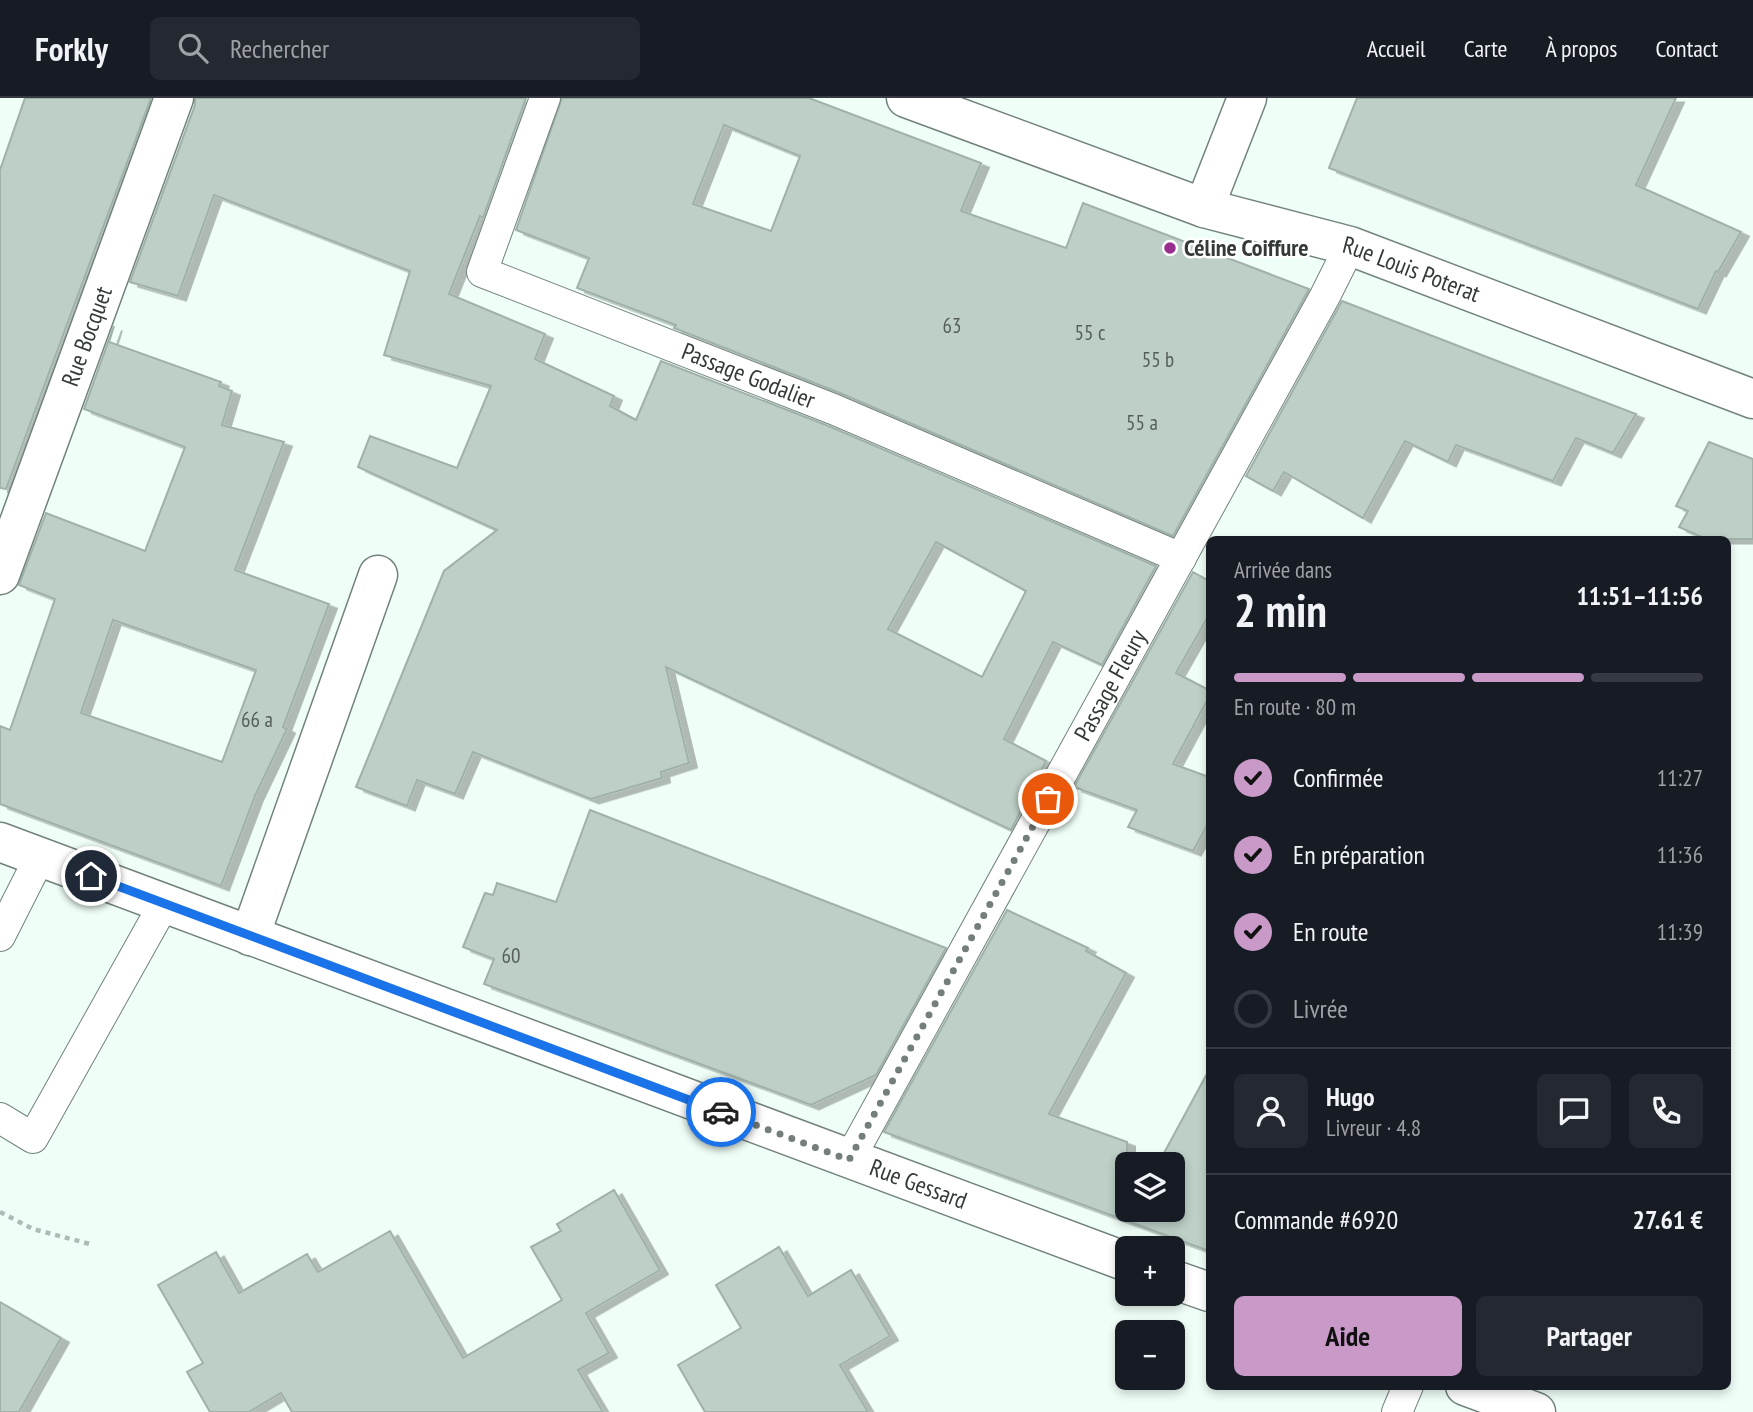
<!DOCTYPE html>
<html lang="fr">
<head>
<meta charset="utf-8">
<style>
  :root { --surface:#171b24; --page:#242831; --text:#f1f3f6; --muted:#9ea1a6; --line:#363941; --accent:#c99ac8 }
  body { margin:0; font-family:"PT Sans Narrow",sans-serif; background:var(--page); color:var(--text); height:100vh; display:flex; flex-direction:column; font-size:26px; white-space:nowrap }
  * { box-sizing:border-box; margin:0 }
  p { font-size:23px; color:var(--muted) }
  .icon { flex:none; width:38px; height:38px; fill:none; stroke:currentColor; stroke-width:2; stroke-linecap:round; stroke-linejoin:round }
  .map { position:relative; flex:1; overflow:hidden }
  .details { position:absolute; left:1206px; top:438px; width:525px; height:854px; display:flex; flex-direction:column; background:var(--surface); border-radius:10px; box-shadow:0 4px 10px #0003 }
  .details>* { flex:none }
  .fabs { position:absolute; left:1115px; top:1054px; display:grid; gap:14px }
  .fabs a { display:grid; place-items:center; width:70px; height:70px; border-radius:10px; background:var(--surface); box-shadow:0 4px 10px #0003; font-size:35px }
  .pin { position:absolute; display:grid; place-items:center; width:60px; height:60px; color:#fff; margin:-30px; border:4px solid #fff; border-radius:50%; box-shadow:0 2px 7px #0007 }
  .courier { position:absolute; display:grid; place-items:center; width:70px; height:70px; margin:-35px; border:5px solid #1a73e8; border-radius:50%; background:#fff; color:#222; box-shadow:0 2px 9px #0007 }
  .headline em { font-style:normal; font-weight:700 }
  .headline div { display:flex; flex-direction:column-reverse }
  .headline { display:flex; align-items:center; justify-content:space-between; height:119px; padding:0 28px }
  h1 { font-size:46px; font-weight:700; line-height:52px }
  .bar { display:grid; grid-template-columns:repeat(4,1fr); gap:10px 7px; align-content:center; height:84px; padding:0 28px }
  .bar i { height:9px; border-radius:5px; background:var(--line) }
  .bar .current { background:var(--accent) }
  .bar p { grid-column:span 4 }
  .line { display:flex; align-items:center; gap:18px; padding:0 28px; border-top:2px solid var(--line) }
  .line div { flex:1 }
  .round { display:grid; place-items:center; flex:none; width:74px; height:74px; border-radius:10px; background:var(--page) }
  ol { padding:0 28px; list-style:none }
  li { display:flex; align-items:center; gap:21px; height:77px }
  li p { margin-inline-start:auto }
  li .icon { padding:7px; border-radius:50%; background:var(--accent); color:#111; stroke-width:4 }
  li:last-child { color:var(--muted) }
  li i { width:38px; height:38px; border:4px solid var(--line); border-radius:50% }
  .primary-button { display:flex; gap:14px; margin-top:auto; padding:14px 28px }
  .primary-button a { flex:1; height:80px; border-radius:10px; background:var(--accent); color:#111; font-size:28px; font-weight:700; line-height:80px; text-align:center }
  .primary-button a+a { background:var(--page); color:var(--text) }
  header { display:flex; align-items:center; gap:42px; box-sizing:border-box; height:98px; padding:0 35px; background:var(--surface); border-bottom:2px solid var(--line) }
  header strong { font-size:33px }
  nav { display:flex; gap:38px; margin-inline-start:auto; font-size:24px }
  .search { width:490px; height:63px; background:var(--page); display:flex; align-items:center; gap:18px; box-sizing:border-box; padding:0 24px; border-radius:10px; color:var(--muted); font-size:26px }
  .map>svg:first-child { display:block }
  .building { fill:#bdcfc6; stroke:#a0b1a9; stroke-width:2; fill-rule:evenodd; filter:url(#shadow) }
  .lines { fill:none; stroke-linecap:round; stroke-linejoin:round }
  .service-casing { stroke:#72837b; stroke-width:32 }
  .minor-casing { stroke:#72837b; stroke-width:41 }
  .path { stroke:#aebab5; stroke-width:4.5; stroke-dasharray:5 5; stroke-linecap:butt }
  .service { stroke:#fff; stroke-width:30 }
  .minor { stroke:#fff; stroke-width:38 }
  .done { stroke:#747e7a; stroke-width:7; stroke-dasharray:0 12.6 }
  .route { stroke:#1a73e8; stroke-width:9 }
  .poi-dot { fill:#992e90; stroke:#fff; stroke-width:2.5 }
  .labels { text-anchor:middle; stroke-width:5; stroke-linejoin:round; paint-order:stroke }
  .number-label { font-size:21px; fill:#555e5a }
  .poi-label { font-size:24px; font-weight:bold; fill:#323936; stroke:#fff; text-anchor:start }
  .street-label { font-size:24px; fill:#323936; stroke:#fff }
</style>
</head>
<body>
<header>
<strong>Forkly</strong>
<div class="search"><svg class="icon" aria-label="search" viewBox="0 0 24 24"><circle cx="10" cy="10" r="6"/><path d="M15 15l6 6"/></svg>Rechercher</div>
<nav><a>Accueil</a><a>Carte</a><a>À propos</a><a>Contact</a></nav>
</header>
<div class="map">
<svg width="1753" height="1314" viewBox="0 0 1753 1314">
  <defs>
    <filter id="shadow"><feDropShadow dx="8" dy="4.5" stdDeviation="0" flood-color="#0004"/></filter>
  </defs>
  <rect width="100%" height="100%" fill="#effef7"/>
  <g class="building">
    <path d="M25,0H151L6,391L0,390V72Z"/>
    <path d="M195,0H526L483,120L480,118L449,196L545,236L535,261L614,298L610,308L636,322L661,263L826,327L1156,468L1102,567L1053,544L1004,641L1046,663L1011,732L666,569L689,665L661,674L662,680L591,701L473,654L455,696L417,682L407,708L356,689L444,473L497,432L358,369L370,338L457,370L491,288L384,257L410,173L214,97L178,198L130,184L195,7ZM936,444L1026,493L982,579L888,531Z"/>
    <path d="M562,0H809L981,65L961,113L1066,150L1083,105L1309,191L1173,438L840,295L674,230L676,227L577,190L589,160L516,132ZM724,27L800,58L771,133L693,106Z"/>
    <path d="M1357,0H1676L1636,87L1741,134L1718,174L1716,173L1698,211L1329,70Z"/>
    <path d="M1342,203L1505,266L1636,316L1613,355L1576,340L1553,383L1456,347L1448,364L1405,343L1363,420L1284,374L1273,393L1246,378Z"/>
    <path d="M114,228L109,244L221,284L219,288L232,293L222,327L284,344L235,472L329,506L283,629L287,631L255,698L221,788L0,706V628L10,632L55,501L19,487L46,415L145,453L185,349L84,311ZM113,522L256,572L222,664L81,615Z"/>
    <path d="M1709,344L1753,361V441H1706L1679,429L1688,413L1676,408Z"/>
    <path d="M1193,474L1209,483V517L1176,575L1209,592V599L1173,666L1209,679V724L1193,753L1128,729L1137,712L1074,689Z"/>
    <path d="M590,712L946,850L876,977L811,1007L484,886L494,861L463,849L485,795L493,797L497,785L556,804Z"/>
    <path d="M1007,812L1088,850L1086,853L1126,875L1049,1016L1127,1044V1123L884,1034Z"/>
    <path d="M1209,972V1153L1127,1123L1134,1111H1172V1066H1158Z"/>
    <path d="M614,1092L660,1172L586,1215L609,1255L578,1272L603,1314H292L281,1295L249,1314H210L187,1274L203,1265L158,1187L216,1154L239,1195L307,1156L318,1174L390,1133L463,1260L562,1202L531,1149L561,1133L557,1126Z"/>
    <path d="M779,1149L808,1198L851,1172L890,1238L840,1267L868,1314H705L678,1267L741,1230L716,1187Z"/>
    <path d="M0,1204L61,1240L19,1314H0Z"/>
  </g>
  <g class="lines">
    <g class="service-casing">
      <g id="service">
        <path id="s1" d="M545,0L482,174L833,311L1181,460"/>
        <path d="M0,838L40,759"/>
        <path d="M0,1020L33,1040L164,806"/>
        <path id="s2" d="M849,1062L1325,198L1350,148"/>
        <path d="M1397,1314L1408,1288"/>
      </g>
    </g>
    <g class="minor-casing">
      <g id="minor">
        <path id="s3" d="M906,0L1204,110L1350,148L1753,301"/>
        <path d="M1204,110L1247,0"/>
        <path id="s4" d="M0,477L174,0"/>
        <path id="s5" d="M0,744L1127,1164"/>
        <path d="M250,838L378,477"/>
        <path d="M1172,1181L1209,1194"/>
        <path d="M1465,1288L1536,1314"/>
      </g>
    </g>
    <path class="path" d="M0,1114L33,1131L90,1146"/>
    <use href="#service" class="service"/>
    <use href="#minor" class="minor"/>
  </g>
  <g class="lines">
    <path class="done" d="M721,1014L849,1062L1048,701"/>
    <path class="route" d="M91,778L721,1014"/>
  </g>
  <circle class="poi-dot" cx="1170" cy="150" r="7"/>
  <g class="labels">
    <g class="number-label">
      <text x="952" y="235">63</text>
      <text x="1090" y="242">55 c</text>
      <text x="1158" y="269">55 b</text>
      <text x="1142" y="332">55 a</text>
      <text x="257" y="629">66 a</text>
      <text x="511" y="865">60</text>
    </g>
    <g class="poi-label">
      <text x="1184" y="158">Céline Coiffure</text>
    </g>
    <g class="street-label">
      <text dy="8" stroke="none"><textPath href="#s3" startOffset="534">Rue Louis Poterat</textPath></text>
      <text dy="8" stroke="none"><textPath href="#s4" startOffset="254">Rue Bocquet</textPath></text>
      <text dy="8" stroke="none"><textPath href="#s1" startOffset="471">Passage Godalier</textPath></text>
      <text dy="8" stroke="none"><textPath href="#s2" startOffset="542">Passage Fleury</textPath></text>
      <text dy="8" stroke="none"><textPath href="#s5" startOffset="980">Rue Gessard</textPath></text>
    </g>
  </g>
</svg>
<div class="fabs">
<a><svg class="icon" aria-label="layers" viewBox="0 0 24 24"><path d="M12 4l9 5-9 5-9-5zM3 14l9 5 9-5"/></svg></a>
<a>+</a>
<a>−</a>
</div>
<div class="pin" style="left:1048px;top:701px;background:#ea580c"><svg class="icon" aria-label="bag" viewBox="0 0 24 24"><path d="M5 8h14l-1 12H6zM9 8a3 3 0 0 1 6 0"/></svg></div>
<div class="pin" style="left:91px;top:778px;background:#1f2937"><svg class="icon" aria-label="home" viewBox="0 0 24 24"><path d="M3 11l9-7 9 7M6 9v11h12V9"/></svg></div>
<div class="courier" style="left:721px;top:1014px"><svg class="icon" aria-label="car" viewBox="0 0 24 24"><path d="M5 17H2v-5l4-1 3-4h7l3 4 3 1v5h-3M9 17h6M6 11h13"/><circle cx="7" cy="17" r="2"/><circle cx="17" cy="17" r="2"/></svg></div>
<section class="details">
<div class="headline"><div><h1>2 min</h1><p>Arrivée dans</p></div><em>11:51–11:56</em></div>
<div class="bar"><i class="current"></i><i class="current"></i><i class="current"></i><i></i><p>En route · 80 m</p></div>
<ol>
<li><svg class="icon" aria-label="check" viewBox="0 0 24 24"><path d="M5 12l5 5 9-10"/></svg>Confirmée<p>11:27</p></li>
<li><svg class="icon" aria-label="check" viewBox="0 0 24 24"><path d="M5 12l5 5 9-10"/></svg>En préparation<p>11:36</p></li>
<li><svg class="icon" aria-label="check" viewBox="0 0 24 24"><path d="M5 12l5 5 9-10"/></svg>En route<p>11:39</p></li>
<li><i></i>Livrée</li>
</ol>
<div class="line" style="height:126px"><a class="round"><svg class="icon" aria-label="person" viewBox="0 0 24 24"><circle cx="12" cy="8" r="4"/><path d="M4 21q1-7 8-7t8 7"/></svg></a><div><b>Hugo</b><p>Livreur · 4.8</p></div><a class="round"><svg class="icon" aria-label="chat" viewBox="0 0 24 24"><path d="M4 5h16v11H9l-5 4z"/></svg></a><a class="round"><svg class="icon" aria-label="phone" viewBox="0 0 24 24"><path d="M5 4h4l2 5-3 2q2 4 5 5l2-3 5 2v4C11 20 4 13 5 4z"/></svg></a></div>
<div class="line" style="height:91px"><div>Commande #6920</div><b>27.61 €</b></div>
<div class="primary-button"><a>Aide</a><a>Partager</a></div>
</section>
</div>
</body>
</html>
